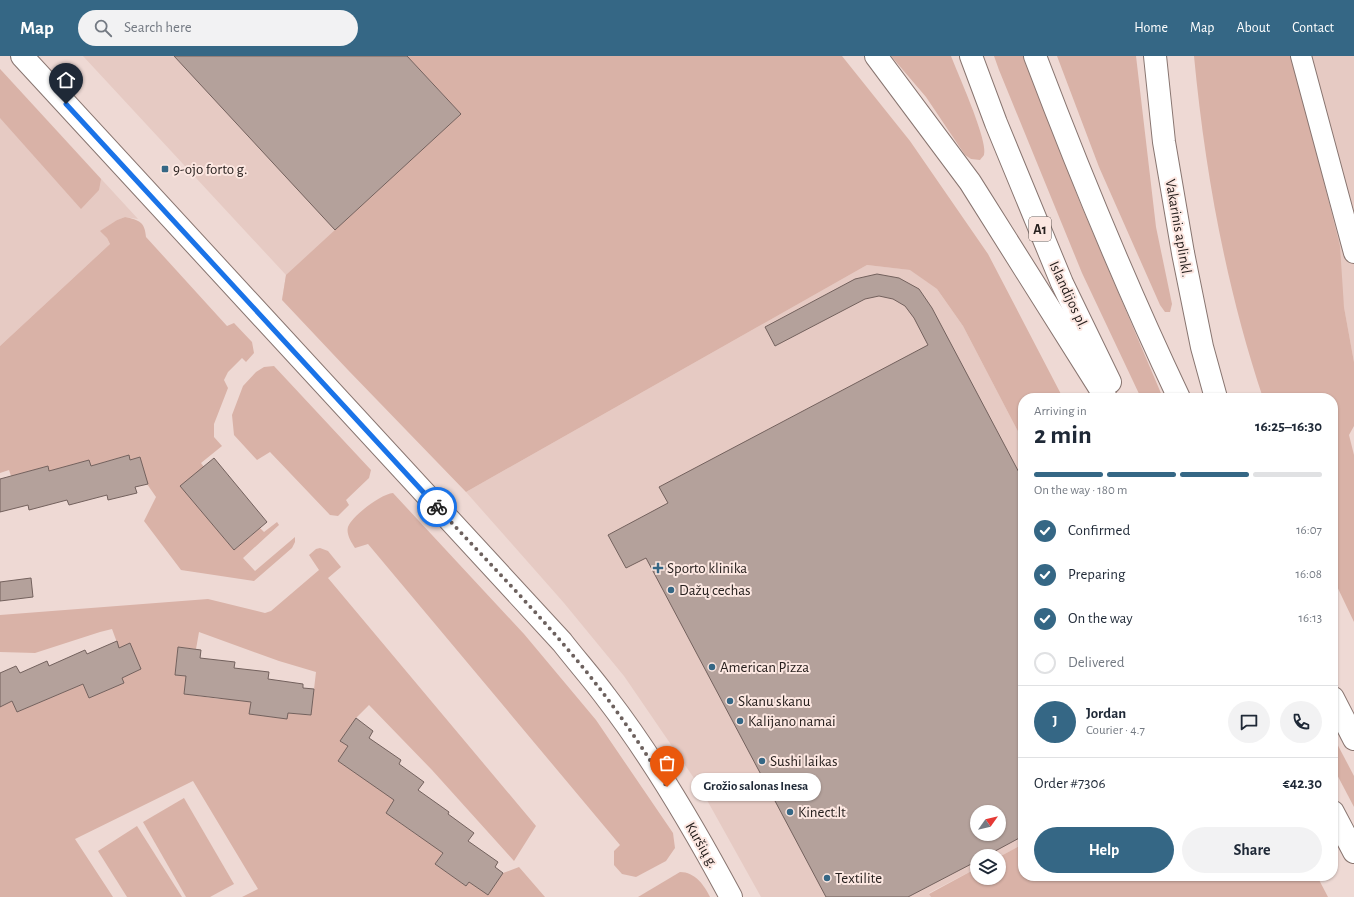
<!DOCTYPE html>
<html lang="en">
<head>
<meta charset="utf-8">
<style>
  :root { --surface:#fff; --page:#f2f2f3; --text:#1f2937; --muted:#747a83; --line:#e0e1e3; --accent:#356785 }
  body { margin:0; font-family:"Alegreya Sans",sans-serif; background:var(--page); color:var(--text); height:100vh; display:flex; flex-direction:column; font-size:15px; white-space:nowrap }
  * { box-sizing:border-box; margin:0 }
  p { font-size:13px; color:var(--muted) }
  .icon { flex:none; width:22px; height:22px; fill:none; stroke:currentColor; stroke-width:2; stroke-linecap:round; stroke-linejoin:round }
  .map { position:relative; flex:1; overflow:hidden }
  .panel { position:absolute; left:1018px; top:337px; width:320px; height:488px; display:flex; flex-direction:column; background:var(--surface); border-radius:16px; box-shadow:0 1px 3px #0004 }
  .panel>* { flex:none }
  .needle { width:26px; rotate:56deg }
  .tools { position:absolute; left:970px; top:749px; display:grid; gap:8px }
  .tools a { display:grid; place-items:center; width:36px; height:36px; border-radius:50%; background:var(--surface); box-shadow:0 1px 3px #0004; font-size:20px }
  .pin { position:absolute; display:grid; place-items:center; width:34px; height:34px; color:#fff; margin:-41px -17px; border-radius:50% 50% 50% 0; rotate:-45deg; box-shadow:0 0 4px #0007 }
  .pin .icon { rotate:45deg }
  .courier { position:absolute; display:grid; place-items:center; width:40px; height:40px; margin:-20px; border:3px solid #1a73e8; border-radius:50%; background:#fff; color:#222; box-shadow:0 1px 5px #0007 }
  .bubble { position:absolute; height:28px; border-radius:14px; background:var(--surface); box-shadow:0 1px 3px #0004; font-size:13px; font-weight:700; line-height:28px; text-align:center }
  .summary em { font-style:normal; font-weight:700 }
  .summary div { display:flex; flex-direction:column-reverse }
  .summary { display:flex; align-items:center; justify-content:space-between; height:68px; padding:0 16px }
  h1 { font-size:26px; font-weight:700; line-height:30px }
  .bar { display:grid; grid-template-columns:repeat(4,1fr); gap:6px 4px; align-content:center; height:48px; padding:0 16px }
  .bar i { height:5px; border-radius:3px; background:var(--line) }
  .bar .on { background:var(--accent) }
  .bar p { grid-column:span 4 }
  .line { display:flex; align-items:center; gap:10px; padding:0 16px; border-top:1px solid var(--line) }
  .line div { flex:1 }
  .round { display:grid; place-items:center; flex:none; width:42px; height:42px; border-radius:21px; background:var(--page) }
  ol { padding:0 16px; list-style:none }
  li { display:flex; align-items:center; gap:12px; height:44px }
  li p { margin-inline-start:auto }
  li .icon { padding:4px; border-radius:50%; background:var(--accent); color:#fff; stroke-width:4 }
  li:last-child { color:var(--muted) }
  li i { width:22px; height:22px; border:2px solid var(--line); border-radius:50% }
  .action { display:flex; gap:8px; margin-top:auto; padding:8px 16px }
  .action a { flex:1; height:46px; border-radius:24px; background:var(--accent); color:#fff; font-size:16px; font-weight:700; line-height:46px; text-align:center }
  .action a+a { background:var(--page); color:var(--text) }
  header { display:flex; align-items:center; gap:24px; box-sizing:border-box; height:56px; padding:0 20px; background:var(--accent); color:#fff }
  header strong { font-size:19px }
  nav { display:flex; gap:22px; margin-inline-start:auto; font-size:14px }
  .search { width:280px; height:36px; background:var(--page); display:flex; align-items:center; gap:10px; box-sizing:border-box; padding:0 14px; border-radius:22px; color:var(--muted); font-size:15px }
  .map>svg:first-child { display:block }
  .built { fill:#e6cac3; fill-rule:evenodd }
  .green { fill:#d9b2a7; fill-rule:evenodd }
  .building { fill:#b4a19b; stroke:#73615d; fill-rule:evenodd }
  .lines { fill:none; stroke-linecap:round; stroke-linejoin:round }
  .minor-casing { stroke:#887570; stroke-width:22 }
  .major-casing { stroke:#887570; stroke-width:24 }
  .highway-casing { stroke:#887570; stroke-width:24 }
  .minor { stroke:#fff; stroke-width:20 }
  .major { stroke:#fff; stroke-width:22 }
  .highway { stroke:#fff; stroke-width:22 }
  .done { stroke:#6d615e; stroke-width:4; stroke-dasharray:0 7.2 }
  .route { stroke:#1a73e8; stroke-width:5 }
  .poi-dot { fill:#356785; stroke:#fce7e1; stroke-width:1.5 }
  .labels { text-anchor:middle; stroke-width:4; stroke-linejoin:round; paint-order:stroke }
  .shield { fill:#fce7e1; stroke:#675c58; stroke-width:1 }
  .shield-label { font-size:14px; font-weight:bold; fill:#27201e }
  .poi-label { font-size:15px; fill:#27201e; stroke:#fce7e1; text-anchor:start }
  .street-label { font-size:15px; fill:#27201e; stroke:#fce7e1 }
</style>
</head>
<body>
<header>
<strong>Map</strong>
<div class="search"><svg class="icon" aria-label="search" viewBox="0 0 24 24"><circle cx="10" cy="10" r="6"/><path d="M15 15l6 6"/></svg>Search here</div>
<nav><a>Home</a><a>Map</a><a>About</a><a>Contact</a></nav>
</header>
<div class="map">
<svg width="1354" height="841" viewBox="0 0 1354 841">
  <rect width="100%" height="100%" fill="#eed9d4"/>
  <g class="built">
    <path d="M83,0H407L461,58L282,244L286,219Z"/>
    <path d="M1292,0H1354V306L1344,251Z"/>
    <path d="M0,13L138,163L125,161L117,164L101,175L107,182L110,188L0,290Z"/>
    <path d="M867,209L911,214L937,233L963,270L1023,385V788L999,801L977,800V812L929,837L931,841H761L698,728L624,620L564,547L466,436ZM977,756H999V778H977Z"/>
  </g>
  <g class="green">
    <path d="M407,0H842L910,85L988,198L1063,342H1023V385L963,270L937,233L910,214L867,209L466,436L348,314L282,244L286,219L461,58Z"/>
    <path d="M891,0H951C957,16 989,86 984,99C983,101 981,102 980,104L971,103L965,99L926,41Z"/>
    <path d="M994,0H1025L1079,144L1163,342H1141L1082,217L999,14Z"/>
    <path d="M1057,0H1136L1156,171L1172,248L1170,256H1165L1160,249L1099,111Z"/>
    <path d="M1194,0H1292L1340,190L1344,251L1354,306V370L1349,379L1354,399V566L1333,522V342H1263C1226,231 1205,116 1194,0Z"/>
    <path d="M0,13L101,123L99,134L81,153L0,62Z"/>
    <path d="M125,161C139,164 145,166 146,181L227,270L234,267L252,286L254,297L246,306L242,302L228,316L224,324L228,332L214,368V381L222,390L201,407L204,411L181,430L234,494L260,472L264,476L277,466L279,469L243,502L255,515L295,481V486L292,492L254,525L181,514L144,465L156,441L147,428L140,401L130,404L128,399L91,410L89,404L49,415L48,410L11,420L9,414L0,417V290L110,188L107,182L100,175L117,164Z"/>
    <path d="M274,310L371,414L369,422L346,444L349,449L338,460L330,459L270,396L257,404L234,379L232,359L243,330L256,316L264,311Z"/>
    <path d="M393,437L524,578L596,664L673,777L675,792L666,805L636,821L622,818L614,809V795L620,789L368,488L355,492C351,486 346,478 348,471C352,460 381,438 393,437Z"/>
    <path d="M320,492L328,495L341,511L328,522L536,770L514,805L432,714L369,649L356,662L341,685L348,690L338,705L370,727L397,741L386,757L417,779L445,793L435,808L466,830L469,826L488,839L503,817L519,811L545,841H242L258,833L193,725L75,783L113,841H0V644L3,649L12,645L17,656L83,628L89,642L124,627L122,622L141,613L130,587L119,592L112,573L100,576L35,597L0,596V559L208,543L265,557L271,555L319,514L309,499L316,493ZM199,576L279,605L316,616L311,659L288,657L287,663L250,658L251,640L220,643L184,638L186,620L175,619L178,591L196,593Z"/>
    <path d="M1333,680L1354,720V751L1333,711Z"/>
    <path d="M184,742L234,828L210,841H186L143,766Z"/>
    <path d="M137,770L182,841H127L98,795Z"/>
    <path d="M1023,788V820H1317L1328,841H931L929,838L977,812V822H999V801Z"/>
    <path d="M680,816C695,816 704,829 710,841H638Z"/>
  </g>
  <g class="building">
    <path d="M174,0H407L461,58L335,174Z"/>
    <path d="M877,218L899,222L919,233L932,252L1023,424V780L986,800H977V805L908,841H826L646,502L626,512L608,479L668,447L659,431L928,289L914,262L905,250L893,243L879,240L865,243L775,290L765,271L855,223ZM977,756H999V778H977Z"/>
    <path d="M129,399L130,404L140,401L148,428L135,431L137,437L108,444L107,439L69,449L67,444L29,454L28,449L0,456V423L48,410L49,415L89,404L91,410Z"/>
    <path d="M214,402L267,466L234,494L180,430Z"/>
    <path d="M31,522L33,541L0,545V526Z"/>
    <path d="M117,585L119,592L130,587L141,613L122,622L124,627L89,642L83,628L17,656L12,645L0,651V617L16,610L20,617L47,605L49,610L85,594L87,598Z"/>
    <path d="M178,591L201,594L200,602L235,606L234,612L269,616L268,623L303,628V632L314,633L311,659L288,657L287,663L249,658L251,646L184,638L186,620L175,619Z"/>
    <path d="M356,662L373,675L369,682L401,704L399,708L424,726L418,734L449,756L448,758L474,777L468,785L498,806L495,811L503,817L488,839L469,826L466,830L435,808L443,797L386,757L394,744L338,705L348,690L340,685Z"/>
  </g>
  <g class="lines">
    <g class="minor-casing">
      <path id="minor" d="M1301,0L1354,197"/>
    </g>
    <g class="major-casing">
      <path id="major" d="M22,0L562,586C576,604 592,622 606,641C654,703 694,772 731,841"/>
    </g>
    <g class="highway-casing">
      <g id="highway">
        <path d="M876,0L970,126L1106,342"/>
        <path d="M971,0L996,67L1062,227L1110,326"/>
        <path d="M1035,0C1079,116 1126,230 1179,342"/>
        <path d="M1155,0L1164,86L1183,197L1202,291L1216,342"/>
        <path d="M1333,642L1354,683"/>
        <path d="M1333,756L1354,796"/>
      </g>
    </g>
    <use href="#minor" class="minor"/>
    <use href="#major" class="major"/>
    <use href="#highway" class="highway"/>
  </g>
  <g class="lines">
    <path class="done" d="M437,451C494,513 556,574 606,641C628,670 648,700 667,731"/>
    <path class="route" d="M66,48L437,451"/>
  </g>
  <g class="poi-dot">
    <rect x="161" y="109" width="8" height="8" rx="2"/>
    <path d="M656 506h4v4h4v4h-4v4h-4v-4h-4v-4h4z"/>
    <circle cx="671" cy="534" r="4"/>
    <circle cx="712" cy="611" r="4"/>
    <circle cx="730" cy="645" r="4"/>
    <circle cx="740" cy="665" r="4"/>
    <circle cx="762" cy="705" r="4"/>
    <circle cx="790" cy="756" r="4"/>
    <circle cx="827" cy="822" r="4"/>
  </g>
  <g class="labels">
    <rect class="shield" x="1029" y="161" width="22" height="24" rx="3"/>
    <g class="shield-label">
      <text x="1040" y="178">A1</text>
    </g>
    <g class="poi-label">
      <text x="173" y="118">9-ojo forto g.</text>
      <text x="667" y="517">Sporto klinika</text>
      <text x="679" y="539">Dažų cechas</text>
      <text x="720" y="616">American Pizza</text>
      <text x="738" y="650">Skanu skanu</text>
      <text x="748" y="670">Kalijano namai</text>
      <text x="770" y="710">Sushi laikas</text>
      <text x="798" y="761">Kinect.lt</text>
      <text x="835" y="827">Textilite</text>
    </g>
    <g class="street-label">
      <text transform="translate(1179 172) rotate(80)" y="5">Vakarinis aplinkl.</text>
      <text transform="translate(1069 239) rotate(65)" y="5">Islandijos pl.</text>
      <text transform="translate(702 789) rotate(60)" y="5">Kuršių g.</text>
    </g>
  </g>
</svg>
<div class="tools">
<a><svg class="needle" viewBox="-14 -14 28 28"><path d="M0-13l5 13h-10z" fill="#e53935"/><path d="M0 13l5-13h-10z" fill="#747a83"/></svg></a>
<a><svg class="icon" aria-label="layers" viewBox="0 0 24 24"><path d="M12 4l9 5-9 5-9-5zM3 14l9 5 9-5"/></svg></a>
</div>
<div class="pin" style="left:667px;top:731px;background:#ea580c"><svg class="icon" aria-label="bag" viewBox="0 0 24 24"><path d="M5 8h14l-1 12H6zM9 8a3 3 0 0 1 6 0"/></svg></div>
<div class="pin" style="left:66px;top:48px;background:#1f2937"><svg class="icon" aria-label="home" viewBox="0 0 24 24"><path d="M3 11l9-7 9 7M6 9v11h12V9"/></svg></div>
<div class="courier" style="left:437px;top:451px"><svg class="icon" aria-label="bike" viewBox="0 0 24 24"><circle cx="6" cy="16" r="4"/><circle cx="18" cy="16" r="4"/><path d="M6 16l4-8h5l3 8M10 8l3 8H6M13 5h3"/></svg></div>
<div class="bubble" style="left:691px;top:717px;width:130px">Grožio salonas Inesa</div>
<section class="panel">
<div class="summary"><div><h1>2 min</h1><p>Arriving in</p></div><em>16:25–16:30</em></div>
<div class="bar"><i class="on"></i><i class="on"></i><i class="on"></i><i></i><p>On the way · 180 m</p></div>
<ol>
<li><svg class="icon" aria-label="check" viewBox="0 0 24 24"><path d="M5 12l5 5 9-10"/></svg>Confirmed<p>16:07</p></li>
<li><svg class="icon" aria-label="check" viewBox="0 0 24 24"><path d="M5 12l5 5 9-10"/></svg>Preparing<p>16:08</p></li>
<li><svg class="icon" aria-label="check" viewBox="0 0 24 24"><path d="M5 12l5 5 9-10"/></svg>On the way<p>16:13</p></li>
<li><i></i>Delivered</li>
</ol>
<div class="line" style="height:72px"><b class="round" style="background:var(--accent);color:#fff">J</b><div><b>Jordan</b><p>Courier · 4.7</p></div><a class="round"><svg class="icon" aria-label="chat" viewBox="0 0 24 24"><path d="M4 5h16v11H9l-5 4z"/></svg></a><a class="round"><svg class="icon" aria-label="phone" viewBox="0 0 24 24"><path d="M5 4h4l2 5-3 2q2 4 5 5l2-3 5 2v4C11 20 4 13 5 4z"/></svg></a></div>
<div class="line" style="height:52px"><div>Order #7306</div><b>€42.30</b></div>
<div class="action"><a>Help</a><a>Share</a></div>
</section>
</div>
</body>
</html>
